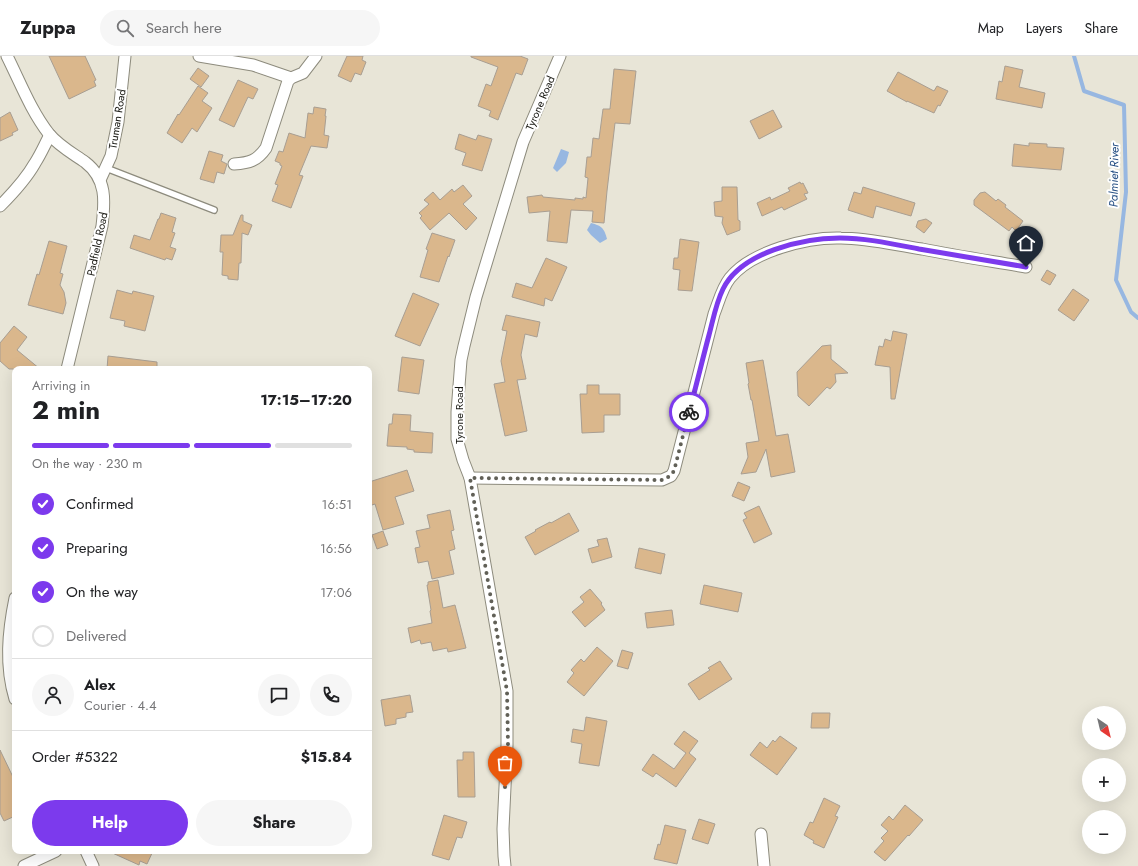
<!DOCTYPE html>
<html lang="en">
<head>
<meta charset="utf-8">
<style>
  :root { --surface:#fff; --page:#f6f6f6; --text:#202124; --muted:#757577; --line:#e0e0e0; --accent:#7c3aed }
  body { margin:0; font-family:Jost,sans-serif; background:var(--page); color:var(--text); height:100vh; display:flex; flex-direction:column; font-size:15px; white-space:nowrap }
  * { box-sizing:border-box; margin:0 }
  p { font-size:13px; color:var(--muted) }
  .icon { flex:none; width:22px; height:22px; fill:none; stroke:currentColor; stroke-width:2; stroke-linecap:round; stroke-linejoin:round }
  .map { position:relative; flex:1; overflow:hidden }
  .side { position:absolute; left:12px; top:310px; width:360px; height:488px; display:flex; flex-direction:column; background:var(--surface); border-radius:8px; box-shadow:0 4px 16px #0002 }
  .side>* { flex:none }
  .needle { width:26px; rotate:145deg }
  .controls { position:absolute; left:1082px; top:650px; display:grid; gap:8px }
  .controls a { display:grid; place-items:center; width:44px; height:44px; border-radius:50%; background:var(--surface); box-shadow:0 4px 16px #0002; font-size:20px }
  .pin { position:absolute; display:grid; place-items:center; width:34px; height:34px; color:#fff; margin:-41px -17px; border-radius:50% 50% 50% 0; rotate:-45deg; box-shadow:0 0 4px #0007 }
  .pin .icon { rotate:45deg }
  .courier { position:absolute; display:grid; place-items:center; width:40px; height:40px; margin:-20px; border:3px solid #7c3aed; border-radius:50%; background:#fff; color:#222; box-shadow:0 1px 5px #0007 }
  .head em { font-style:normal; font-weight:700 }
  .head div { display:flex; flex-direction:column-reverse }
  .head { display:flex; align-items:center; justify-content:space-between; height:68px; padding:0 20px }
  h1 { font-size:26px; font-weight:700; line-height:30px }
  .bar { display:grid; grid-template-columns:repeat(4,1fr); gap:6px 4px; align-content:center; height:48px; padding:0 20px }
  .bar i { height:5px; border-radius:3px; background:var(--line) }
  .bar .on { background:var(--accent) }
  .bar p { grid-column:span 4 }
  .line { display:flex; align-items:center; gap:10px; padding:0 20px; border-top:1px solid var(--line) }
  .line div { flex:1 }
  .round { display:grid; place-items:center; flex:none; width:42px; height:42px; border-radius:21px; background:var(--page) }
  ol { padding:0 20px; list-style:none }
  li { display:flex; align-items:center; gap:12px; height:44px }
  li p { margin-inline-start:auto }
  li .icon { padding:4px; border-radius:50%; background:var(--accent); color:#fff; stroke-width:4 }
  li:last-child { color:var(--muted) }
  li i { width:22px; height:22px; border:2px solid var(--line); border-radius:50% }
  .primary-button { display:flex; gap:8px; margin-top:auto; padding:8px 20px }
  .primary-button a { flex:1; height:46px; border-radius:24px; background:var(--accent); color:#fff; font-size:16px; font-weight:700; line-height:46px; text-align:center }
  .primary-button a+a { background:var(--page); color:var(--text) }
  header { display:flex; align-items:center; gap:24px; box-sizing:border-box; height:56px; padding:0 20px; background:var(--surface); border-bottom:1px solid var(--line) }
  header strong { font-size:19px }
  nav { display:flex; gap:22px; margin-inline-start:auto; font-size:14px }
  .search { width:280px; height:36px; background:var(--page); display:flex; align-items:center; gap:10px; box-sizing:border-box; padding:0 14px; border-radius:22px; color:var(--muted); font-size:15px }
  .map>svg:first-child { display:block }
  .water { fill:#97b7e1 }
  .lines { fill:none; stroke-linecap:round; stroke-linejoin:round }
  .stream { stroke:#97b7e1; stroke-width:4 }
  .building { fill:#dab78c; stroke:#a89e92 }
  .lane-casing { stroke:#8d8b7d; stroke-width:8 }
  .street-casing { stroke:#8d8b7d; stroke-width:13 }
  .lane { stroke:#fff; stroke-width:5.5 }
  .street { stroke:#fff; stroke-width:11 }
  .done { stroke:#616057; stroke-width:4; stroke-dasharray:0 7.2 }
  .route { stroke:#7c3aed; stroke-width:5 }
  .labels { text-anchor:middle; stroke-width:4; stroke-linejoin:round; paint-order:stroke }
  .street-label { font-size:11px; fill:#181812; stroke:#fff }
  .water-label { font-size:12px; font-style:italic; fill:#285186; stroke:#fff }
</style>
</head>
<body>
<header>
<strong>Zuppa</strong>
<div class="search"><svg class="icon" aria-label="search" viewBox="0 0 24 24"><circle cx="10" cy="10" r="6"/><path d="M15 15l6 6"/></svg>Search here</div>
<nav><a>Map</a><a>Layers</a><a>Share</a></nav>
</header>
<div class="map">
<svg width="1138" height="810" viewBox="0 0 1138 810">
  <rect width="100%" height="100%" fill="#e8e5d7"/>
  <g class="water">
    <path d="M561,93L569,96L566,107L557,116L553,112Z"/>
    <path d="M591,167C602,170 604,172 607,183L600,187L591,179L587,174Z"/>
  </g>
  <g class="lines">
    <path class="stream" d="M1074,0L1084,35L1124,49L1126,136L1116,224L1131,256L1138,262"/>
  </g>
  <g class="building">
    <path d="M49,0H85L96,24L94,25L96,30L69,43Z"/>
    <path d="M347,0H363L362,4L366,6L361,19L355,17L351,26L338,20Z"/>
    <path d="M471,0H520L528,3L522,19L516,17L498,64L489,60L491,55L478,50L486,28L491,30L498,11L471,1Z"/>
    <path d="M1005,10L1023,14L1019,31L1045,37L1042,52L996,43L999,25L1002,26Z"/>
    <path d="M198,12L209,20L201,31L190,23Z"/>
    <path d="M614,13L636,15L630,68L615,67L607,135L604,167L592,166L593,155L571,154L567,187L547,185L550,155L529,157L527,141L542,139L543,141L575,144V142L583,143V141L586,142L588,122L585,121L587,101H591L593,82L599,83L603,53H610Z"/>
    <path d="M898,16L934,35L937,30L948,35L940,50L938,49L934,57L907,45V46L887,35Z"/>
    <path d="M238,24L258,33L253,43L248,41L234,71L219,64Z"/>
    <path d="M198,30L208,37L202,45L212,52L197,76L192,72L182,87L167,77L178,58L179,59Z"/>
    <path d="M314,51L326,53L325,60H326L324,79L329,80L327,92L311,90L299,119L303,120L291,152L272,145L278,129L275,128L282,110L280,109V107L275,105L279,95L283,96L289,77L305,82L308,57L313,58Z"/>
    <path d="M773,54L782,71L759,83L750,65Z"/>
    <path d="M10,56L18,74L12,77L13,79L0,85V62Z"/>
    <path d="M459,78L476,84L478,79L492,83L482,115L462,109L466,97L455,93Z"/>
    <path d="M1029,87L1047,88V91L1064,92L1061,114L1012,110L1014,88L1029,90Z"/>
    <path d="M209,95L223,99L221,105L227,108L224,118L217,116L214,127L200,123Z"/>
    <path d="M800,126L801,128L803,127L808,137L804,138L807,143L784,154L782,151L762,160L757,147L770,141L771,144L790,135L788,132Z"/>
    <path d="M463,129L472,140L463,148L477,162L466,174L449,157L430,174L420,162L422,160L419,157L429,148L424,144L433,136L440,144L452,133L454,136Z"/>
    <path d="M722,131H737L738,164L740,165V174L727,179L722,167L723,161L715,160L714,146L722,145Z"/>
    <path d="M863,131L915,147L911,160L876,150L873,162L848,154L854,136L861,138Z"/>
    <path d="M985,136L996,145L998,143L1006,149L1005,151L1023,165L1016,175L1012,171L1009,175L974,149V144L980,137Z"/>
    <path d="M161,157L176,162L172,176L175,177L170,191L176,193L172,204L166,202L165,204L130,192L134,179L150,184L158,163H159Z"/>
    <path d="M241,159H243V165L252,169L248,179L242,177L241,207H239L238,224L228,223V220L222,219L223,196H220L221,179H233Z"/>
    <path d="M926,163L932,167L924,177L916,171L918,165Z"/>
    <path d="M432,177L455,184L449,201L448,200L439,226L420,221L428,194L426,193Z"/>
    <path d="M680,183L699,186L692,235L678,234L680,214L673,213L674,202H678Z"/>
    <path d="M49,185L67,190L60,217L63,218L60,229L64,236L66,247L63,258L28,249L37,218L39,219Z"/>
    <path d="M546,202L567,211L552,245L545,242L544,250L512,241L516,227L532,232Z"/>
    <path d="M1047,214L1056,219L1050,229L1041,224Z"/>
    <path d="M1073,233L1089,244L1074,265L1058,254Z"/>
    <path d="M117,234L132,238L133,235L154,240L145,275L124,270L125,265L110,262Z"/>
    <path d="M413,237L439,248L420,290L395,280Z"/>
    <path d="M506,259L540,266L537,281L525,278L521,299L526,323L517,324L527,375L505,380L494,328L505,326L501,305L507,275L502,274Z"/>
    <path d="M14,270L27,281L17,294L40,313H9L0,305V287Z"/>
    <path d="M893,275L907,278L895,343H891L890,311L875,309L879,290L883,291L885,283L891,285Z"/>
    <path d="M831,289V303L848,317L835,318L836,326L830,333L827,331L809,350L798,340L797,316L822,290Z"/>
    <path d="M108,300L157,306V313H107Z"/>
    <path d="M402,301L424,304L419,338L398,335Z"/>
    <path d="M763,304L776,380L788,378L795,416L771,421L766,393L756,416L741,418L748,401L746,387L759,385L752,344H751L748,328L749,327L746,307Z"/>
    <path d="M587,329H599V338H620V359H604V376L582,377L580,338H587Z"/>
    <path d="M393,358L411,359L410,375L433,377L432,397L414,396V394L407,393V391L387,390L389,368H392Z"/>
    <path d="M407,414L414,435L395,441L404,468L383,474L375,448L369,450V426Z"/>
    <path d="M738,426L750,431L744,445L732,440Z"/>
    <path d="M759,450L772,478L754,487L743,464L747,462L744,457Z"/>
    <path d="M450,454L454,474L451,475L455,493L449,495L454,518L432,523L428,505L418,507L415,492L420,491L416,475L430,472L427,459Z"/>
    <path d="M569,457L579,475L535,499L525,481L536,475L535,474L550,466L551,467Z"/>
    <path d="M383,475L388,489L377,493L372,479Z"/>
    <path d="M607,482L612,501L592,507L588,493L599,490L597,484Z"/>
    <path d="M639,492L665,498L661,518L635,512Z"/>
    <path d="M438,524L443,552L455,549L466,592L448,596L447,592L433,595L431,586L421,588L420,584L411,587L408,572L432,567L430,555L431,554L427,529H428V526Z"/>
    <path d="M704,529L742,537L738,556L700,548Z"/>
    <path d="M590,533L602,547L601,548L605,554L585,571L572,556L584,546L580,541Z"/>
    <path d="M672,554L674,569L647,572L645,557Z"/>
    <path d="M597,591L613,605L584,640L567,626L574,617L571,614L581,603L584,606Z"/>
    <path d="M622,594L633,597L628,613L617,610Z"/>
    <path d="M720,605L732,623L699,644L688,628L710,614L708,612Z"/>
    <path d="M410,639L413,656L406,657V661L396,663V668L385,670L381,644Z"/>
    <path d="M812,657H830L829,672H811Z"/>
    <path d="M586,661L607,665L599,710L579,707L582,688L571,686L573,673L584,675Z"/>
    <path d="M684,675L698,685L689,697L696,703L676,731L656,717L653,721L642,714L653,698L674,713L686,697L674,688Z"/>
    <path d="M780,680L797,692L777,719L750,699L760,686L767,692L773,684L775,686Z"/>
    <path d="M0,694L13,721H15V760L4,765L0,757Z"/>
    <path d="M463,696H474L475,741H458L457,704H463Z"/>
    <path d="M824,742L840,750L835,760L838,761L824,792L813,787L814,785L804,779L810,766L813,767Z"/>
    <path d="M905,749L923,764L909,780L908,779L885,805L874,796L884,785L881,782L888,775L881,769L889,760L893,764Z"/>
    <path d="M444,759L467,766L462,782L457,781L449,804L432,799Z"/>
    <path d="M699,763L715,768L708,788L692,783Z"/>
    <path d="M665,769L686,774L677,808L654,803L658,788L660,789Z"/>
    <path d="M108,795H153L147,808L140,805L139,809Z"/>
  </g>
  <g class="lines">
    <g class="lane-casing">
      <path id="lane" d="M106,112L214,154"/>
    </g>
    <g class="street-casing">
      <g id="street">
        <path d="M7,0C20,26 31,55 49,78C59,90 72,97 85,106C107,123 105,145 102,170L67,313"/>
        <path d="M199,0L253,9L291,22"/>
        <path d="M234,108C249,107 257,105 266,92L288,25L291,22L303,17L316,0"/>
        <path d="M100,124L111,100L118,66L125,0"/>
        <path d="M0,150C13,137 26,123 35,107C41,98 45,88 50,79"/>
        <path d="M470,422L662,424L671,420L674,415L714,258C719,245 722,232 730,222C752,195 807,181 841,182C868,182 895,189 922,193C957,200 991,205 1026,211"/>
        <path d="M15,542C8,576 5,610 15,643"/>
        <path d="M761,778L764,810"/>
        <path d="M86,795L93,810"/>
        <path d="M24,810L56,795"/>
        <path d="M505,810L504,800L503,773L507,689V635L470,422L463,404L457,383V356L461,304L464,290L476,241L523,86L560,0"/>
      </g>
    </g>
    <use href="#lane" class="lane"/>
    <use href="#street" class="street"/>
  </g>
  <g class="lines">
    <path class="done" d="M505,731L508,689L507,635L470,422L662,424L670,420L674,415L689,356"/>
    <path class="route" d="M689,356C696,331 702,305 709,279C713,264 716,247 723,233C741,196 803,182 840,182C866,182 893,188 919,193C954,199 990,205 1026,211"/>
  </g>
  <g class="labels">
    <g class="street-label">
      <text transform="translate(540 47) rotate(-67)" y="4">Tyrone Road</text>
      <text transform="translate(117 63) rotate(-81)" y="4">Truman Road</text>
      <text transform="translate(97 188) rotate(-78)" y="4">Padfield Road</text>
      <text transform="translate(459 359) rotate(-90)" y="4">Tyrone Road</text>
    </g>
    <g class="water-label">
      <text transform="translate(1114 119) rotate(-89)" y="4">Palmiet River</text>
    </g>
  </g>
</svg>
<div class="controls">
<a><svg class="needle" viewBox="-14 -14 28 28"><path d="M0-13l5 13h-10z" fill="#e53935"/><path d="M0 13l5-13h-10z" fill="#757577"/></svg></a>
<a>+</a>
<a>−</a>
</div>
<div class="pin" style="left:505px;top:731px;background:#ea580c"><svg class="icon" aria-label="bag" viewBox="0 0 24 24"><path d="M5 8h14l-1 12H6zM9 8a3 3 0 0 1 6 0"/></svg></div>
<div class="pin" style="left:1026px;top:211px;background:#1f2937"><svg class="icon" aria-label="home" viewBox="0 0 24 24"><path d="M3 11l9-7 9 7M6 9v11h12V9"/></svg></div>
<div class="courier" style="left:689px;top:356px"><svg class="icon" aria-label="bike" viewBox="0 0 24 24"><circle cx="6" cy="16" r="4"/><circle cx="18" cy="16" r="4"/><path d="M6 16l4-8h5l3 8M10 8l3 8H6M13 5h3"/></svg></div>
<section class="side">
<div class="head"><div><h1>2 min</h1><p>Arriving in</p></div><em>17:15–17:20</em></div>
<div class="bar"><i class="on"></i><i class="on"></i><i class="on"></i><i></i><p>On the way · 230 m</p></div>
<ol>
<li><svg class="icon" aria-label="check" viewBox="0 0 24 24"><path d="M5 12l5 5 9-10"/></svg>Confirmed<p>16:51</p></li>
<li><svg class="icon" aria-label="check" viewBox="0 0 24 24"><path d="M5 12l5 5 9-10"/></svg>Preparing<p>16:56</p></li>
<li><svg class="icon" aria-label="check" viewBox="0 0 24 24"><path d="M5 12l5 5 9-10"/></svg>On the way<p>17:06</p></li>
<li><i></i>Delivered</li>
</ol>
<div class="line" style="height:72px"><a class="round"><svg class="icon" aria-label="person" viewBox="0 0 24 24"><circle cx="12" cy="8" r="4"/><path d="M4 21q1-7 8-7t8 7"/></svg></a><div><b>Alex</b><p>Courier · 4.4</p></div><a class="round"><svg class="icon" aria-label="chat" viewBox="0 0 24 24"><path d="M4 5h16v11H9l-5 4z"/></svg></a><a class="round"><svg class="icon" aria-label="phone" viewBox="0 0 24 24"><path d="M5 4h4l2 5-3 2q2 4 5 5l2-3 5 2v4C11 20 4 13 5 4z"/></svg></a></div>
<div class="line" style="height:52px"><div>Order #5322</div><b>$15.84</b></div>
<div class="primary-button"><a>Help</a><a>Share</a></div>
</section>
</div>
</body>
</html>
